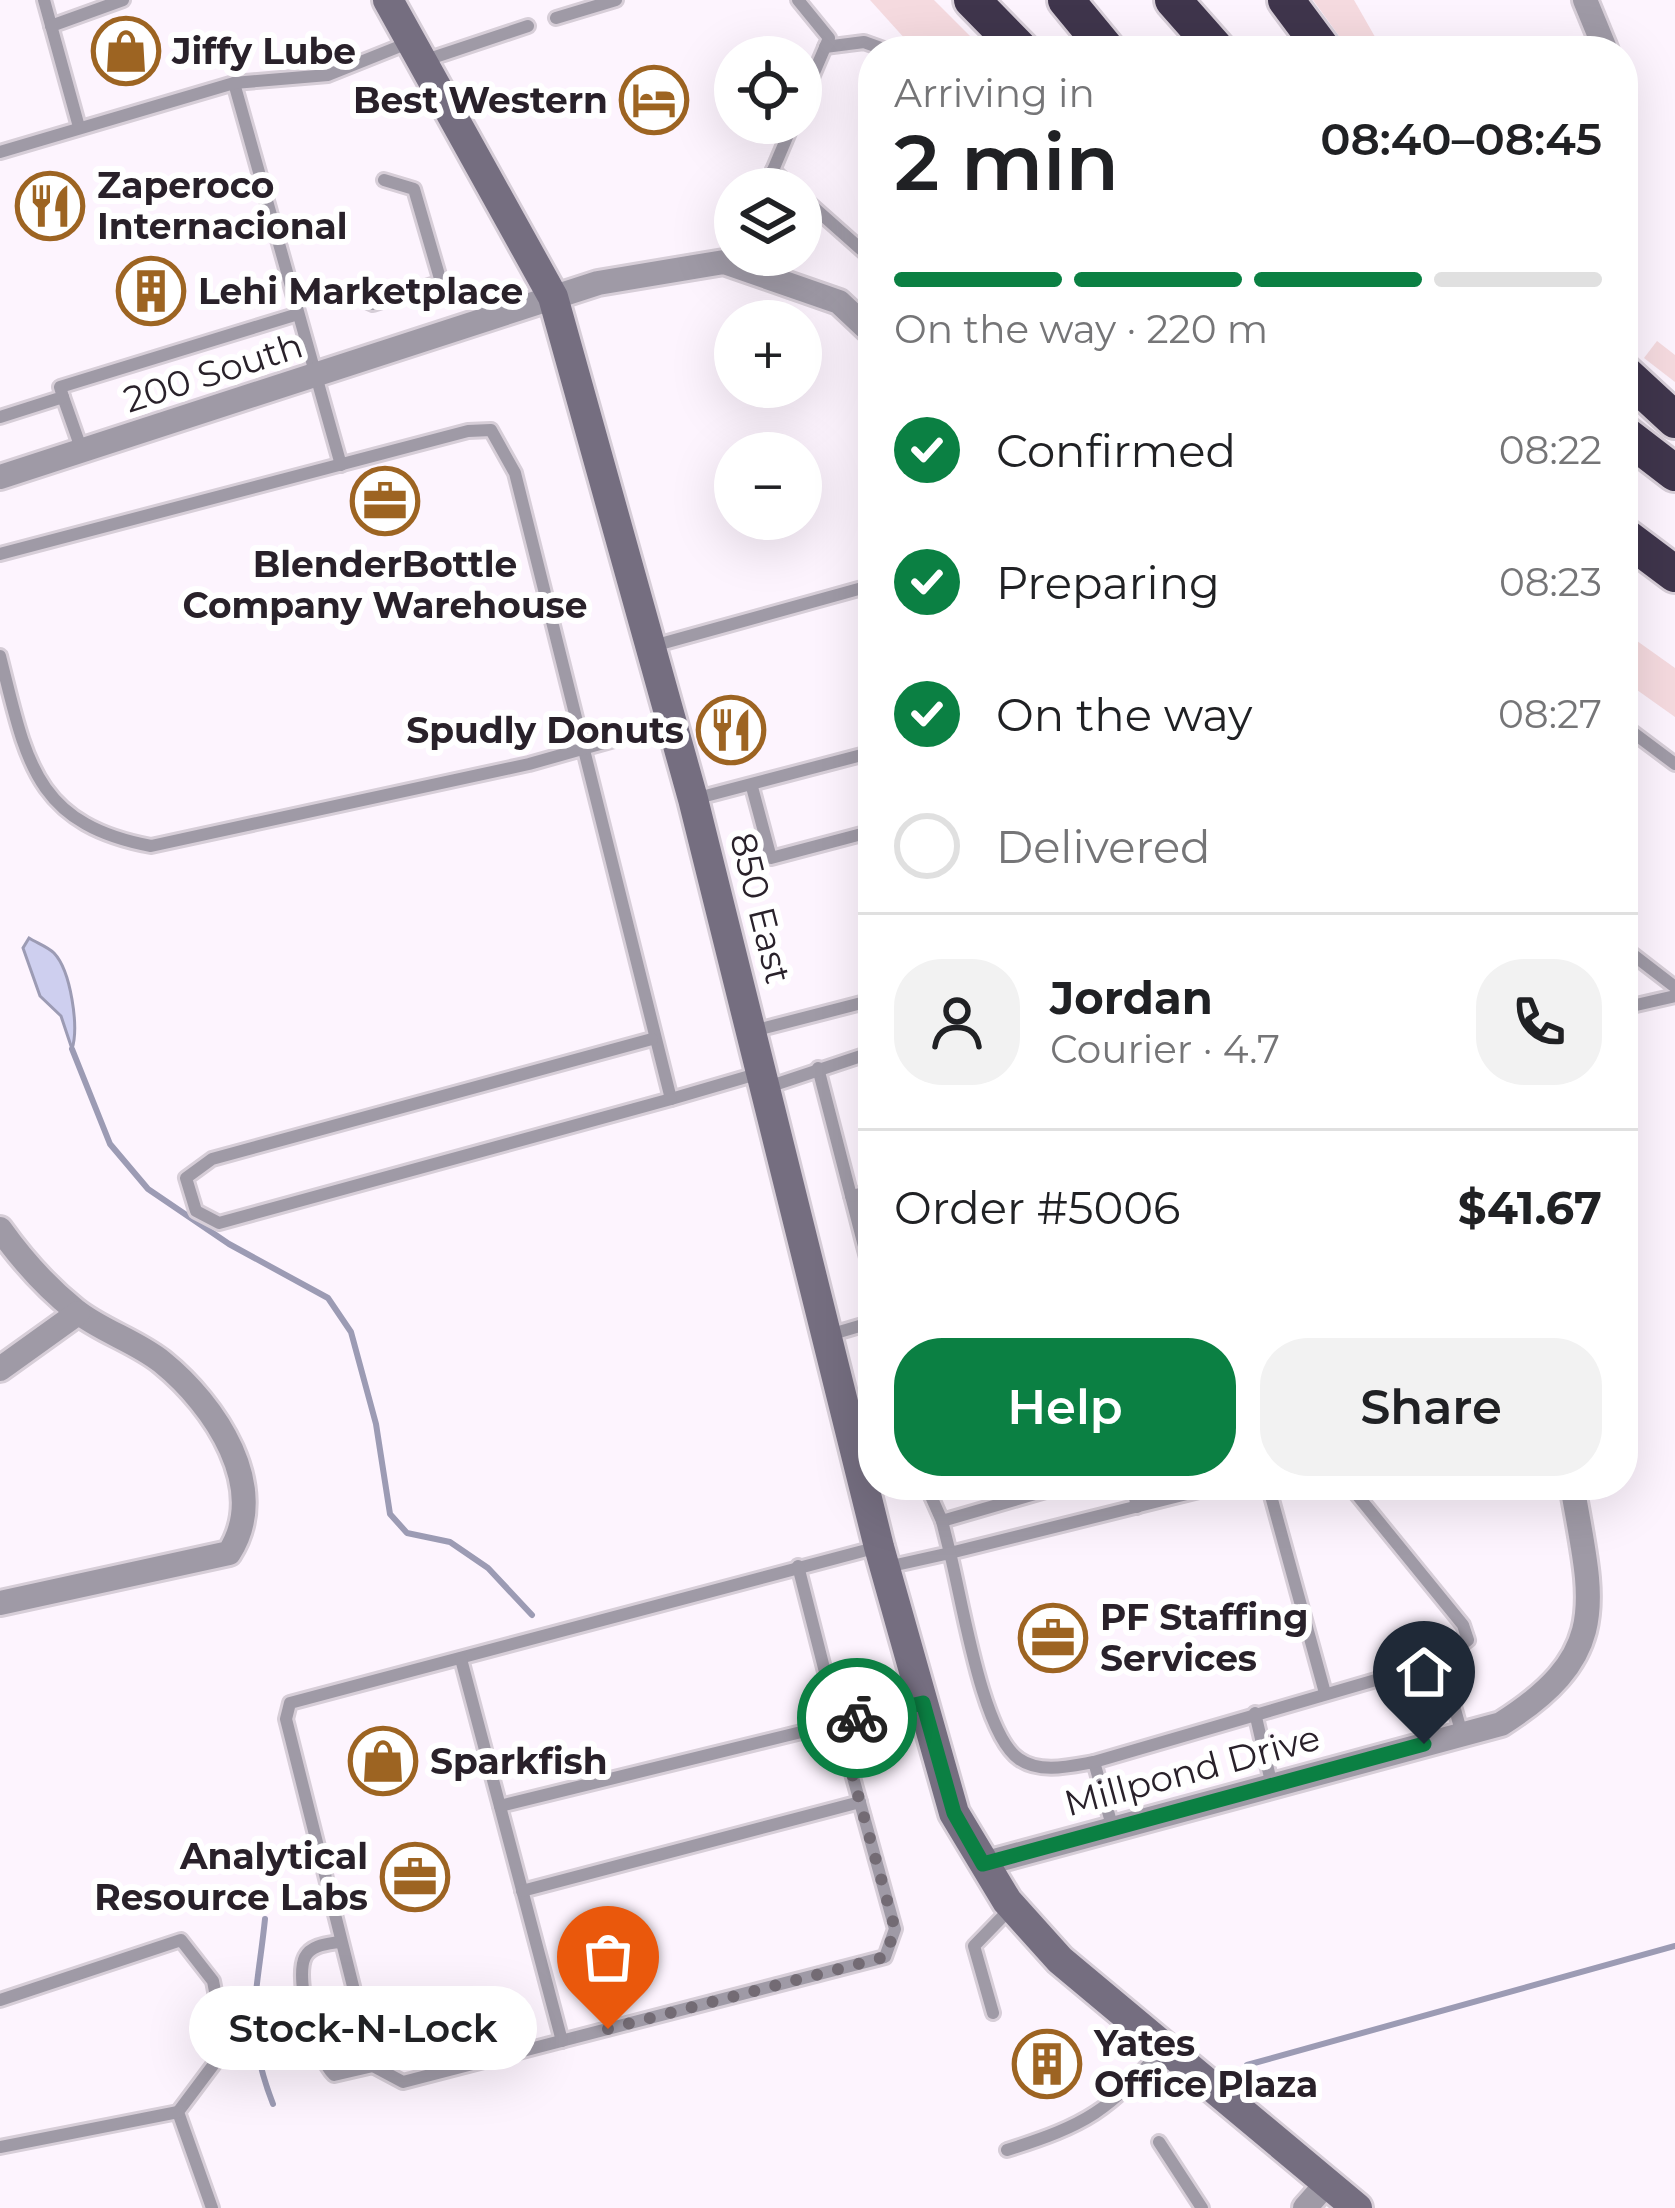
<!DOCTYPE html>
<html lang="en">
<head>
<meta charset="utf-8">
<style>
  :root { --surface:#fff; --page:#f2f2f2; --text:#202124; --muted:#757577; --line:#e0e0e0; --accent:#0b8043 }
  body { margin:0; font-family:Montserrat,sans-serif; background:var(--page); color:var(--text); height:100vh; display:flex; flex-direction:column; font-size:45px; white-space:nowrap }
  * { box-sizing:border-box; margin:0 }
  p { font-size:39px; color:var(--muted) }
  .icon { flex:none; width:66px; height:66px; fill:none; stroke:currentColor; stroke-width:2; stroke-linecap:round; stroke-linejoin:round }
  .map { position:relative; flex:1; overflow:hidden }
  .details { position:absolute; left:858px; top:36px; width:780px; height:1464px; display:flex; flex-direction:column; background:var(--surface); border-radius:48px; box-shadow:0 12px 48px #0002 }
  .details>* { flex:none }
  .tools { position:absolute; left:714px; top:36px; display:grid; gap:24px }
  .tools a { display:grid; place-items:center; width:108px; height:108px; border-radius:50%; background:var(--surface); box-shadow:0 12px 48px #0002; font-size:60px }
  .pin { position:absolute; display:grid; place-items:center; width:102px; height:102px; color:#fff; margin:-123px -51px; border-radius:50% 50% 50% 0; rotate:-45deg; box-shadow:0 0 12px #0007 }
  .pin .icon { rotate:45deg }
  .courier { position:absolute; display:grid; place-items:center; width:120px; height:120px; margin:-60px; border:9px solid #0b8043; border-radius:50%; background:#fff; color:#222; box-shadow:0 3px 15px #0007 }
  .bubble { position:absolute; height:84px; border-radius:42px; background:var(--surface); box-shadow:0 12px 48px #0002; font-size:39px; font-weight:600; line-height:84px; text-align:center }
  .summary em { font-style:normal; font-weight:600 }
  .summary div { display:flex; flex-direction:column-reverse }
  .summary { display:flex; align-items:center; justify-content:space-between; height:204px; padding:0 36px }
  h1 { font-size:78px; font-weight:600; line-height:90px }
  .bar { display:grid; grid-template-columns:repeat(4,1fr); gap:18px 12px; align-content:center; height:144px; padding:0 36px }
  .bar i { height:15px; border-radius:9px; background:var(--line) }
  .bar .current { background:var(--accent) }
  .bar p { grid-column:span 4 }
  .line { display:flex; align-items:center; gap:30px; padding:0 36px; border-top:3px solid var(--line) }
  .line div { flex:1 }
  .round { display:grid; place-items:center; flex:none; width:126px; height:126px; border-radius:48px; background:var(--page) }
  ol { padding:0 36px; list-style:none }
  li { display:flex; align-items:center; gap:36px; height:132px }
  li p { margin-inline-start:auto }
  li .icon { padding:12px; border-radius:50%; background:var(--accent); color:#fff; stroke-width:4 }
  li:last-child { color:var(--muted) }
  li i { width:66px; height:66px; border:6px solid var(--line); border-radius:50% }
  .cta { display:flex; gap:24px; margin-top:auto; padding:24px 36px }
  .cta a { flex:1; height:138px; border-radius:48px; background:var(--accent); color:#fff; font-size:48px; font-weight:600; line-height:138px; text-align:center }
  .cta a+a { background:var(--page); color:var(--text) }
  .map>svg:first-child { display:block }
  .green { fill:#f5dadf }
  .water { fill:#cecfef; stroke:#9c9bb4; stroke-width:3 }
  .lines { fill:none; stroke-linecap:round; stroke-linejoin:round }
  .stream { stroke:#9c9bb4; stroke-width:6 }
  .lane-casing { stroke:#d7ced8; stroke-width:18 }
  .street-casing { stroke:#d7ced8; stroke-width:30 }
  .secondary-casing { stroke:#d7ced8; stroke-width:36 }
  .highway-casing { stroke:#d7ced8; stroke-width:42 }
  .lane { stroke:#9f9aa6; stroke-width:12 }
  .street { stroke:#9f9aa6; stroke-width:24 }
  .secondary { stroke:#756e80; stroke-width:30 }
  .highway { stroke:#3f354c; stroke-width:36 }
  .done { stroke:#736b74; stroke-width:12; stroke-dasharray:0 21.6 }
  .route { stroke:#0b8043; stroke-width:15 }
  .labels { text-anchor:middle; stroke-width:12; stroke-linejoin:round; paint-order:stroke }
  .poi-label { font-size:36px; font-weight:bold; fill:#29212a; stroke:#fff; text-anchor:start }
  .street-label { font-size:36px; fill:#29212a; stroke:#fff }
</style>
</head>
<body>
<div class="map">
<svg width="1675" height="2208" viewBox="0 0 1675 2208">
  <rect width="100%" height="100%" fill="#fdf4fe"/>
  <g class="green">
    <path d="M870,0H934L985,51H916Z"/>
    <path d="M1313,0H1354L1383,51H1350Z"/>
    <path d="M1657,341L1675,355V382L1644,358Z"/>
    <path d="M1623,631L1675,668V717L1623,680Z"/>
  </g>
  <path class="water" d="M29,938C37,943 48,947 54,953C71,971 79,1027 72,1049L61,1016L40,996L23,948Z"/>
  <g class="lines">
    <g class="stream">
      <path d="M72,1049L110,1144L148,1189L229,1244L328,1298L351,1332L376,1424L390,1514L407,1533L450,1542L488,1568L532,1615"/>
      <path d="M265,1919C257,1997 243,2027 273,2104"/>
      <path d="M1247,2065L1675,1946"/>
    </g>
    <g class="lane-casing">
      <g id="lane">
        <path d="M44,0L79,127"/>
        <path d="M798,0L829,38L801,103"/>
        <path d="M556,18L616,0"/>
        <path d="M51,26L123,0"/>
        <path d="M825,47L864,42L889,51"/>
        <path d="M423,61L528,26"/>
        <path d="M234,83L341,465"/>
        <path d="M0,152L234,83L328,75L408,43"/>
        <path d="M773,170L793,189"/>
        <path d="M765,189L793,123"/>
        <path d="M801,196L873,260"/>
        <path d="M358,297L373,304L441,282L414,189L384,180"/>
        <path d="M63,397L82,451"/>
        <path d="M0,417L63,397L60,387L298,314"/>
        <path d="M0,554L468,431L491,430L515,473L671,1099L760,1073"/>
        <path d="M653,646L873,585"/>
        <path d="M0,656C26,758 33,824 151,846L529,764L671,724"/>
        <path d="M1623,725L1675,764"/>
        <path d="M752,787L771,858L873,831"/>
        <path d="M694,799L873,752"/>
        <path d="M1623,947L1675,987"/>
        <path d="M1623,1008L1675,996"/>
        <path d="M753,1031L873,1000"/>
        <path d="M652,1039L212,1159L186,1178L196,1211L219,1223L671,1099"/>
        <path d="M818,1068L873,1281"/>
        <path d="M768,1087L873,1052"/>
        <path d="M851,1196L873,1191"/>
        <path d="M829,1335L873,1322"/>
        <path d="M926,1485L942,1521L1066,1485"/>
        <path d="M1132,1485L1137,1507"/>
        <path d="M1268,1485L1325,1693"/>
        <path d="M1349,1485L1463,1625L1468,1640L1441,1661"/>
        <path d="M942,1521L950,1553L1223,1485"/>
        <path d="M878,1547L290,1703L286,1719L373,2066L403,2082L885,1957L895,1929L838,1723L923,1703"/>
        <path d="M887,1567L950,1553C962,1599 982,1734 1019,1759C1040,1774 1071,1766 1094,1762L1113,1829"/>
        <path d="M461,1659L562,2041"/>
        <path d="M1255,1713L1272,1786"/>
        <path d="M1094,1762L1441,1661L1462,1734"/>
        <path d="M500,1806L838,1723L798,1566"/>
        <path d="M522,1891L860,1802"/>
        <path d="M339,1942C327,1944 311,1945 305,1957C294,1980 316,2058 334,2075L373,2066"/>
        <path d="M0,2000L181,1940L213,1981L226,2048L178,2112L212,2208"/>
        <path d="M993,2013L974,1946L1011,1908"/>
        <path d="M1159,2142L1202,2208"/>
        <path d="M0,2147L178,2112"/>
        <path d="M1007,2150C1086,2125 1110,2111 1163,2047"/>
      </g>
    </g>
    <g class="street-casing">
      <g id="street">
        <path d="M1585,0L1606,51"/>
        <path d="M0,477L598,283L724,262L839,302L873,334"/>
        <path d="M0,1229C22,1260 45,1286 75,1310C101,1331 136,1341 162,1362C215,1405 271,1488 229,1553L0,1603"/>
        <path d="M0,1369L78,1313"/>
        <path d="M983,1864L1501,1724C1613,1653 1592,1601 1572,1485"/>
        <path d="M1305,2208L1327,2183"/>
      </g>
    </g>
    <g class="secondary-casing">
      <path id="secondary" d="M388,0L553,297L693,799L879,1547L954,1813L1007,1901L1060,1960L1357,2208"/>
    </g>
    <g class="highway-casing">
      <g id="highway">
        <path d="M972,0L1022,51"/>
        <path d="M1066,0L1108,51"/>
        <path d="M1173,0L1218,51"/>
        <path d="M1286,0L1324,51"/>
        <path d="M1623,372L1675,420"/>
        <path d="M1623,433L1675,473"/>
        <path d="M1623,535L1675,574"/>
      </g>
    </g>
    <use href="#lane" class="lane"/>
    <use href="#street" class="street"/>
    <use href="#secondary" class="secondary"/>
    <use href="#highway" class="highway"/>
  </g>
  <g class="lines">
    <path class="done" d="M608,2029L885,1957L895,1929L838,1723L857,1718"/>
    <path class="route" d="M857,1718L923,1703L954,1813L983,1864L1424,1744"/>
  </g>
  <defs>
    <g id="shop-ring" transform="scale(3.45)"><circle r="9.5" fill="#fff" stroke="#9d6422" stroke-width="1.5"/><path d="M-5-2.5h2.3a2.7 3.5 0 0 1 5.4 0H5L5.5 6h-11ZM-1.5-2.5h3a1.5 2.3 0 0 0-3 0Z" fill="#9d6422"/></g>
    <g id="hotel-ring" transform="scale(3.45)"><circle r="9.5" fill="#fff" stroke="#9d6422" stroke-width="1.5"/><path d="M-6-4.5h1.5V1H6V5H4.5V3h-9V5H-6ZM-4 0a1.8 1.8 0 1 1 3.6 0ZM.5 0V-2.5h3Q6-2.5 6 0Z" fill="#9d6422"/></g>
    <g id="restaurant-ring" transform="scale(3.45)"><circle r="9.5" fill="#fff" stroke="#9d6422" stroke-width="1.5"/><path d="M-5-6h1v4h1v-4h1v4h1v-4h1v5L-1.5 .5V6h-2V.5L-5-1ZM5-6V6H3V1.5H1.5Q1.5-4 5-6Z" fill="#9d6422"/></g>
    <g id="building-ring" transform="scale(3.45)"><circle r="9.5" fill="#fff" stroke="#9d6422" stroke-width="1.5"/><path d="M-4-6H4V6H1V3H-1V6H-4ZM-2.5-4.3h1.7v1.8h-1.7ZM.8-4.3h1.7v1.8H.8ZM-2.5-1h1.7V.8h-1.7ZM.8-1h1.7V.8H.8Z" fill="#9d6422"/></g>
    <g id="office-ring" transform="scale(3.45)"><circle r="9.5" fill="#fff" stroke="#9d6422" stroke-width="1.5"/><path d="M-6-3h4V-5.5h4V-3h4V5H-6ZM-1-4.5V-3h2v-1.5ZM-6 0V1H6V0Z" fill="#9d6422"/></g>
  </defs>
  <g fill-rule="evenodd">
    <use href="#shop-ring" x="126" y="51"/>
    <use href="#hotel-ring" x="654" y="100"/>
    <use href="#restaurant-ring" x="50" y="206"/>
    <use href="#building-ring" x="151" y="291"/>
    <use href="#office-ring" x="385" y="501"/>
    <use href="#restaurant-ring" x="731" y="730"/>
    <use href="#office-ring" x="1053" y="1638"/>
    <use href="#shop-ring" x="383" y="1761"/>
    <use href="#office-ring" x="415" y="1877"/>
    <use href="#building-ring" x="1047" y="2064"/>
  </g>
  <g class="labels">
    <g class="poi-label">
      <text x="172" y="64">Jiffy Lube</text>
      <text x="608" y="113" text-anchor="end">Best Western</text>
      <text x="97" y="198">Zaperoco<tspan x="97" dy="41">Internacional</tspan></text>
      <text x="198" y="304">Lehi Marketplace</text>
      <text x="385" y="577" text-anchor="middle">BlenderBottle<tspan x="385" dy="41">Company Warehouse</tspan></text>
      <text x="684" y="743" text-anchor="end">Spudly Donuts</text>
      <text x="1100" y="1630">PF Staffing<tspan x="1100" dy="41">Services</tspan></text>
      <text x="430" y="1774">Sparkfish</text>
      <text x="368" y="1869" text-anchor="end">Analytical<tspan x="368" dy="41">Resource Labs</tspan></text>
      <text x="1094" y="2056">Yates<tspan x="1094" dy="41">Office Plaza</tspan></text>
    </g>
    <g class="street-label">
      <text transform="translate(213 372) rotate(-18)" y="13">200 South</text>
      <text transform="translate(761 908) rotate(76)" y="13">850 East</text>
      <text transform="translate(1192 1770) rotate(-15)" y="13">Millpond Drive</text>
    </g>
  </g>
</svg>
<div class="tools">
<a><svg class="icon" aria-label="locate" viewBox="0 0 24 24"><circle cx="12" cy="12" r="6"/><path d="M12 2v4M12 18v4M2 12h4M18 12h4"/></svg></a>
<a><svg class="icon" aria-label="layers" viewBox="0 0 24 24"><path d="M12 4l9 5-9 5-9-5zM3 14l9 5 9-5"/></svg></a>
<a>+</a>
<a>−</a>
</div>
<div class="pin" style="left:608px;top:2029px;background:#ea580c"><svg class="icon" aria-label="bag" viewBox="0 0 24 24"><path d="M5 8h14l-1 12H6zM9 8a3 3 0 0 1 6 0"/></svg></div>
<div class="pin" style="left:1424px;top:1744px;background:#1f2937"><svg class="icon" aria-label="home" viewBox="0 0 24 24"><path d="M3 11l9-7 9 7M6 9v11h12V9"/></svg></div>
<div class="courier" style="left:857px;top:1718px"><svg class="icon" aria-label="bike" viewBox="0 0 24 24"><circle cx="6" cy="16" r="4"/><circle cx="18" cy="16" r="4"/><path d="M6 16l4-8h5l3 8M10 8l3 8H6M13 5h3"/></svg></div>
<div class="bubble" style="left:189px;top:1986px;width:348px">Stock-N-Lock</div>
<section class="details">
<div class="summary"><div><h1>2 min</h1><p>Arriving in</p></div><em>08:40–08:45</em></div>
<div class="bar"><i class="current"></i><i class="current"></i><i class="current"></i><i></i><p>On the way · 220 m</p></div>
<ol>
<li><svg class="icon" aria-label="check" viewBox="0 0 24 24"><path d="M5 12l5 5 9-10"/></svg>Confirmed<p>08:22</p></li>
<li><svg class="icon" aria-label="check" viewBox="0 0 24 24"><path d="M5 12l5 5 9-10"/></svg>Preparing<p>08:23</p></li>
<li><svg class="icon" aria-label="check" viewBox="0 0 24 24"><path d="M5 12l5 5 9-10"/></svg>On the way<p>08:27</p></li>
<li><i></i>Delivered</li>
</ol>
<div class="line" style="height:216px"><a class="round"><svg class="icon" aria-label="person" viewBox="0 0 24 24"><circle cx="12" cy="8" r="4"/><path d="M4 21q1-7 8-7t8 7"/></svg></a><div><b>Jordan</b><p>Courier · 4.7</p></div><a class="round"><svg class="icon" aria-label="phone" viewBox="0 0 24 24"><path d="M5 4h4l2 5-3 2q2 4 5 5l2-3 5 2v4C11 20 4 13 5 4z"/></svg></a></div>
<div class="line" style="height:156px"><div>Order #5006</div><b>$41.67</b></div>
<div class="cta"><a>Help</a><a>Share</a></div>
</section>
</div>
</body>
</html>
